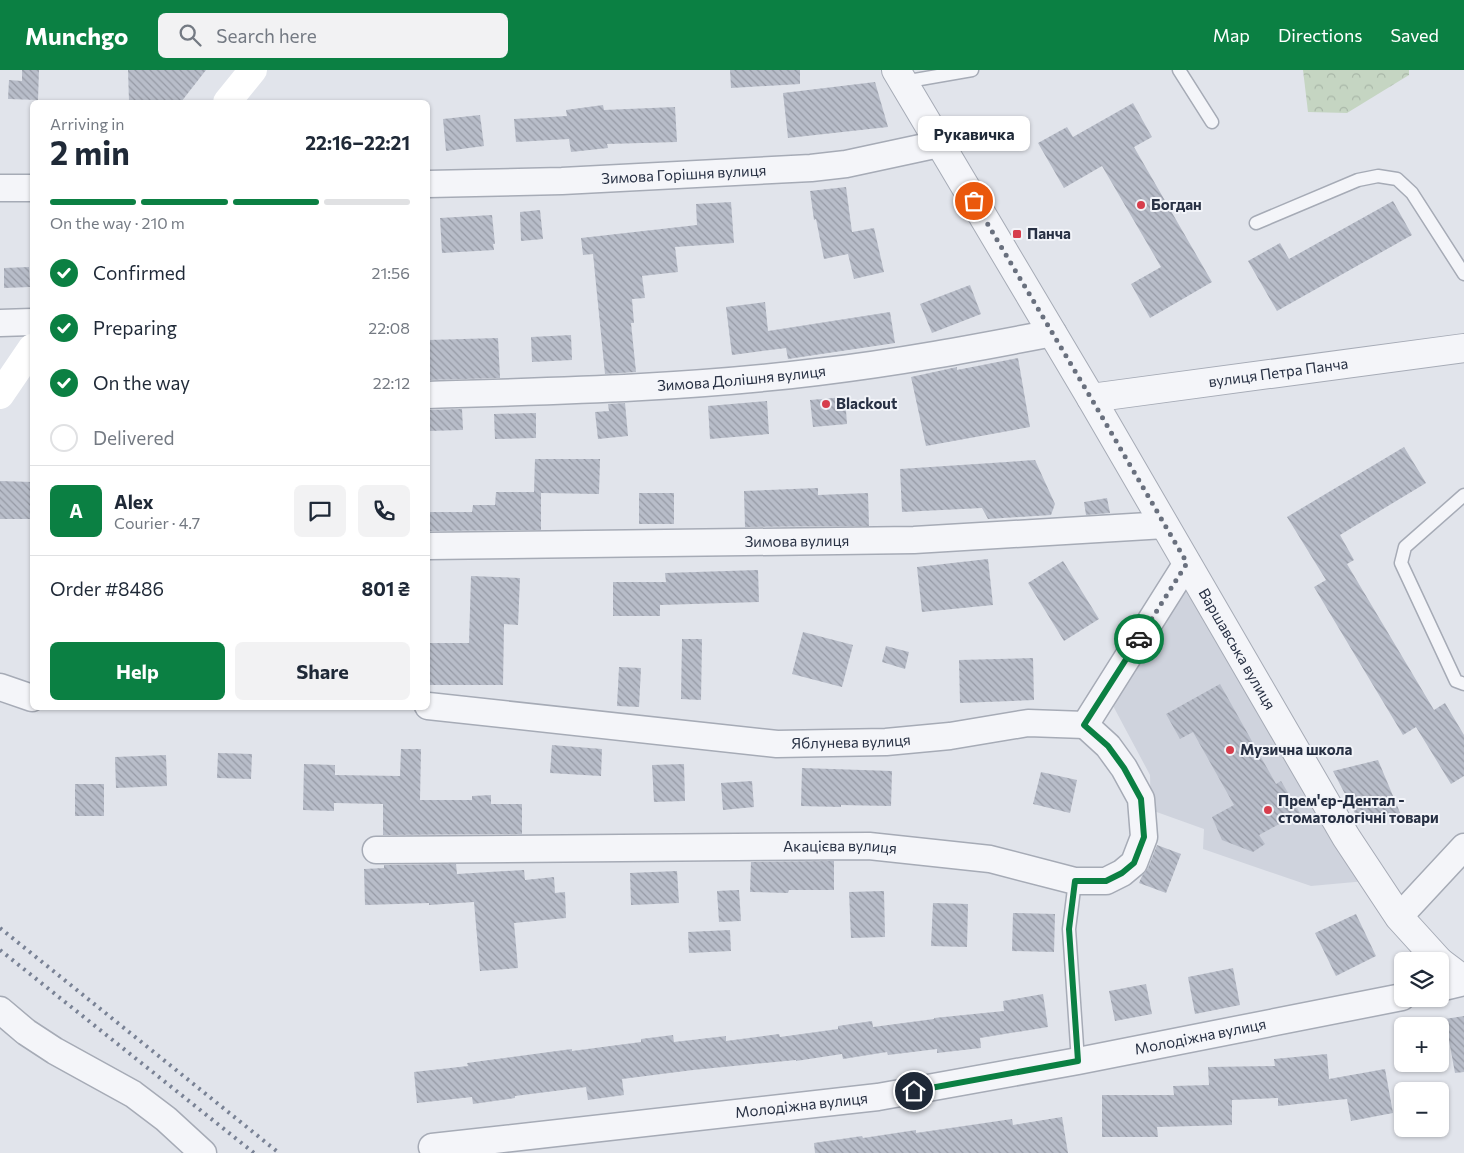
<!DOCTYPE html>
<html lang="en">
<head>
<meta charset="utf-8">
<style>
  :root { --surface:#fff; --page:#f2f2f3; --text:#1f2937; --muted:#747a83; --line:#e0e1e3; --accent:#0b8043 }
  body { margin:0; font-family:Commissioner,sans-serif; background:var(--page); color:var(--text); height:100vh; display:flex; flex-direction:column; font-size:19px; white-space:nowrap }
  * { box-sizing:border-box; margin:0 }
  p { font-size:16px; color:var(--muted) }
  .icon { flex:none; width:28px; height:28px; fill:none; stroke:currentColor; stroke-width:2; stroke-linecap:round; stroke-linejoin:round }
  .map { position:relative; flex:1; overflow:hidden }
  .panel { position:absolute; left:30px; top:30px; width:400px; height:610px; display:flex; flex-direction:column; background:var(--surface); border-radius:8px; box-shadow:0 1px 4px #0004 }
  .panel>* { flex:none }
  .controls { position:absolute; left:1394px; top:882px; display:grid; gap:10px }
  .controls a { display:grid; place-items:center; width:55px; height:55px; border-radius:8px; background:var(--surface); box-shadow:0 1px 4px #0004; font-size:25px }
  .pin { position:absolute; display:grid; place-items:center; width:42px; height:42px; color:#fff; margin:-21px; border:2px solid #fff; border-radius:50%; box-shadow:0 1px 5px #0007 }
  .courier { position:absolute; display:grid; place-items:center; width:50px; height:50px; margin:-25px; border:4px solid #0b8043; border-radius:50%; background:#fff; color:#222; box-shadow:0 1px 6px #0007 }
  .bubble { position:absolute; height:35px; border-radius:8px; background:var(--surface); box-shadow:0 1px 4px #0004; font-size:16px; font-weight:700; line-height:35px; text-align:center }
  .headline em { font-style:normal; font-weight:700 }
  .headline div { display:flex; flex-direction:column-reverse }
  .headline { display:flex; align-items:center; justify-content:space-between; height:85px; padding:0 20px }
  h1 { font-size:32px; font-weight:700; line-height:38px }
  .bar { display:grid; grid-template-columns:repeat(4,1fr); gap:8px 5px; align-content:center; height:60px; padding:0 20px }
  .bar i { height:6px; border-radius:4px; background:var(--line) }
  .bar .active { background:var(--accent) }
  .bar p { grid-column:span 4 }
  .line { display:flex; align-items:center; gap:12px; padding:0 20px; border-top:1px solid var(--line) }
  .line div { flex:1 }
  .round { display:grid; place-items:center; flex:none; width:52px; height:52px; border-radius:8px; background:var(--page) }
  ol { padding:0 20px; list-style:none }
  li { display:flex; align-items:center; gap:15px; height:55px }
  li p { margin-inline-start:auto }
  li .icon { padding:5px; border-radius:50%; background:var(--accent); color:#fff; stroke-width:4 }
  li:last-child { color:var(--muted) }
  li i { width:28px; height:28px; border:2px solid var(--line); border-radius:50% }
  .cta { display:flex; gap:10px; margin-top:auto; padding:10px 20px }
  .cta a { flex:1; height:58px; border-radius:8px; background:var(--accent); color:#fff; font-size:20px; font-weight:700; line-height:58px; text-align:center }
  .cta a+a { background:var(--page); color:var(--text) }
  header { display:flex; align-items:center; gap:30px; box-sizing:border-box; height:70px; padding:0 25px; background:var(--accent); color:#fff }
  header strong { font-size:24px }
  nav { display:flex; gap:28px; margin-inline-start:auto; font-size:18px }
  .search { width:350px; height:45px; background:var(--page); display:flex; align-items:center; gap:12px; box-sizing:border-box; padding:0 18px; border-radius:8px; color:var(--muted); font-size:19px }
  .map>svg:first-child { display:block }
  .built { fill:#cfd3dd }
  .forest { fill:url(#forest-crowns) }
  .building { fill:url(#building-back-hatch) }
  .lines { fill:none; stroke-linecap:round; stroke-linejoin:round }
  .service-casing { stroke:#a6abb6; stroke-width:15 }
  .minor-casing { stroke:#a6abb6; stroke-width:29 }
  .tertiary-casing { stroke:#a6abb6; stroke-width:30 }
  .service { stroke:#f4f5f9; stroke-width:12 }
  .minor { stroke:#f4f5f9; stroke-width:26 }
  .tertiary { stroke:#f4f5f9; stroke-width:28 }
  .secondary { stroke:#fff; stroke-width:28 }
  .rail { stroke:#798295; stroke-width:4; stroke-dasharray:2.5 5; stroke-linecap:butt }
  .done { stroke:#69707e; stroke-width:5; stroke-dasharray:0 9 }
  .route { stroke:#0b8043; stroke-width:6 }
  .poi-dot { fill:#d73e4d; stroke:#f1f3f8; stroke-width:2 }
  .labels { text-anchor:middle; stroke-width:4; stroke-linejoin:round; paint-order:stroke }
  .street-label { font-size:15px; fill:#283144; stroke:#f1f3f8 }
  .poi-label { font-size:15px; font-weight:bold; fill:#283144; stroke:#f1f3f8; text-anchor:start }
</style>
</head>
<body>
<header>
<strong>Munchgo</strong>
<div class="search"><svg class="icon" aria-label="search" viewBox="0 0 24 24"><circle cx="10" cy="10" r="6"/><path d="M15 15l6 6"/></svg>Search here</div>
<nav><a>Map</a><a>Directions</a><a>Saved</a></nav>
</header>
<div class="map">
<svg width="1464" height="1083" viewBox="0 0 1464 1083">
  <defs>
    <pattern id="forest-crowns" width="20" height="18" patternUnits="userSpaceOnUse" patternTransform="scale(1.25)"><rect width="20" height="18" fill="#c5d5c2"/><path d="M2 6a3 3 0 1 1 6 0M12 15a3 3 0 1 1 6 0" fill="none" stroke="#a9b7a8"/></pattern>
    <pattern id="building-back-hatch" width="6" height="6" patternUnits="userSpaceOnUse" patternTransform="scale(1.25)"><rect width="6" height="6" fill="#b8bdc9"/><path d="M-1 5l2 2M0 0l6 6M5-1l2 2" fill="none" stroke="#969aa5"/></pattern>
  </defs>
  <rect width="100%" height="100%" fill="#e1e4eb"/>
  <path class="built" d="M1189,513L1366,811L1311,816L1203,779L1204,759L1151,740L1150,705L1111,632Z"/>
  <path class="forest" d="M1303,0H1409V5L1347,43L1308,42Z"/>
  <g class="building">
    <path d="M22,0H39L38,30L8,29L9,10L22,11Z"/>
    <path d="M128,0H206L181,32H129Z"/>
    <path d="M730,0H800V14L731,18Z"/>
    <path d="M875,12L888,57L788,68L783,23Z"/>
    <path d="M1133,33L1152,67L1134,77L1212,212L1150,248L1131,214L1161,197L1102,96L1064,118L1038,73L1067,57L1073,67Z"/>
    <path d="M603,35L604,40L675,37L677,72L607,74L608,78L571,82L569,69L516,72L514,49L567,46L566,40Z"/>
    <path d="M480,45L484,76L446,81L443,49Z"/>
    <path d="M846,117L852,162L874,158L884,202L854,209L848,184L824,189L816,149L814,150L810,121Z"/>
    <path d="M1393,131L1412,165L1277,241L1248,191L1280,173L1289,189Z"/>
    <path d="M731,132L734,173L675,177L678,202L642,206L645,228L632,229L634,253H631L636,302L605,304L593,184L583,185L581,168L697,155L696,134Z"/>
    <path d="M540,140L543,169L521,171L520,142Z"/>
    <path d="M492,145L495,174H493L494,180L442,183L440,148Z"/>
    <path d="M29,197L30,217L4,218V198Z"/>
    <path d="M970,215L981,244L932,263L920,234Z"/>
    <path d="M765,232L768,261L890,242L895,273L788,289L786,278L732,285L726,237Z"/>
    <path d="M571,265L572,290L532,292L531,267Z"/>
    <path d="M498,268L500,308L428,310V270Z"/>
    <path d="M1018,288L1030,357L926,376L911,307L957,297V300Z"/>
    <path d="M845,327L847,354L813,357L810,330Z"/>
    <path d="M767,331L769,364L710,369L708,336Z"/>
    <path d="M625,333L628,366L598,369L595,342L609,341L608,334Z"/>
    <path d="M462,339L463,360L428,361V340Z"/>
    <path d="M536,343V368L495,369L494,344Z"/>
    <path d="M1404,377L1426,413L1340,465L1354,490L1347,494L1434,640L1445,633L1464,665V706L1451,714L1416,657L1403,665L1314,517L1326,510L1287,447Z"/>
    <path d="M535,389H600L599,424L541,423V460L428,461V442H472L473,435H495L496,422H534Z"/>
    <path d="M1035,390L1055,434L1051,445L988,449L982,438L902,442L900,399Z"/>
    <path d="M0,411L32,412V449H0Z"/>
    <path d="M818,418V425L868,423L869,456L745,457L744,421Z"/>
    <rect x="639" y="423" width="35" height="31"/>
    <path d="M1107,428L1110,443L1086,445L1084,432Z"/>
    <path d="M988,489L993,535L922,542L917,497Z"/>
    <path d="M1063,491L1099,549L1064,571L1028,513Z"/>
    <path d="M758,500L759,532L660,535V546H613V512H666L665,503Z"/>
    <path d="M471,506L520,508L518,555L504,554L503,615H428V573H469Z"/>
    <path d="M803,562L853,575L842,617L792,604Z"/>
    <path d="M682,569H702L701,630L681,629Z"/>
    <path d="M886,576L909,582L905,599L882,592Z"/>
    <path d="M1033,588L1034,630L960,633L959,590Z"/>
    <path d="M619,597L641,598L639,637L617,636Z"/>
    <path d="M1220,614L1276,714L1281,711L1300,743L1259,765L1265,774L1253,782L1222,770L1212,747L1234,735L1193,662L1180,669L1166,644Z"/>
    <path d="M552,675L602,679L601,706L550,703Z"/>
    <path d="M401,679H421L420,730H472V726L491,725V734H522V764L383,765V734L334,733V741L303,740L304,694L335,695V705L400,706Z"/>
    <path d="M218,683L252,684L251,709L217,708Z"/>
    <path d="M166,685L167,716L116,718L115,687Z"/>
    <path d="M1378,690L1401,745L1359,751L1333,701Z"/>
    <path d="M684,694L685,731L654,732L652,695Z"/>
    <path d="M802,698L892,701L891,736L841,735V737L801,736Z"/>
    <path d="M1041,702L1077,710L1070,743L1033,734Z"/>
    <path d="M752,711L754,737L723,740L721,713Z"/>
    <rect x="75" y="714" width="29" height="32"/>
    <path d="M1157,775L1181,784L1166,823L1139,813L1142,806L1148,798Z"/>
    <path d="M834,791V820H789L788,823L750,822L751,792Z"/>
    <path d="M456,794L457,804L524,800L525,810L554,807L555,823L565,822L566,848L514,853L518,898L480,901L474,832L429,835V833L365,835L364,799L384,798V795Z"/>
    <path d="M677,801L679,833L631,835L630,803Z"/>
    <path d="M739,820L741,851L719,852L717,821Z"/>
    <path d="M884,821L885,867L851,868L849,822Z"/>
    <path d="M933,833L968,834L967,877L931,876Z"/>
    <path d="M1013,843L1055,844L1054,882L1012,881Z"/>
    <path d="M1356,844L1376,886L1336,906L1315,863Z"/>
    <path d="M730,860L731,881L689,883L688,862Z"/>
    <path d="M1233,898L1240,935L1195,944L1188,907Z"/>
    <path d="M1146,914L1152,944L1115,951L1109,921Z"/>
    <path d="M1043,924L1048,957L980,968L981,978L937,983V979L888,985L887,982L843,989L842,984L796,991V990L693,1000L622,1009L624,1025L588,1030L586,1017L515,1026V1028L473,1034L472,1027L417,1033L414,1002L468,996L467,993L572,979V981L641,972V969L673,965L674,972L726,966V971L779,964L780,967L838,959V956L872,951L873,957L934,949V948L1004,941L1003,931Z"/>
    <path d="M1464,946V1002L1455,1003L1445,949Z"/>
    <path d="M1327,984L1329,1009L1385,999L1393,1043L1351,1051L1347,1029L1278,1036V1028L1232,1030V1055L1157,1057L1158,1067H1102V1025H1174L1173,1016L1209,1015L1208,997L1275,996L1274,989Z"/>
    <path d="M1062,1047L1068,1083H815L814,1073L862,1066L863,1068L916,1060V1063L1012,1049L1013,1055Z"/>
  </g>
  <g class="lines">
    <g class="service-casing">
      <g id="service">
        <path d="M1179,0L1212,52"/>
        <path d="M903,12L972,0"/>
        <path d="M1256,153L1358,110L1378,106L1397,109L1412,123L1464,204"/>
        <path d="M1464,425L1405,477L1401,493L1456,611L1464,614"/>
        <path d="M1075,811L1069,859L1078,991"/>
      </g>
    </g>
    <g class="minor-casing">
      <g id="minor">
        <path id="s1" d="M428,114L562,111L811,98L846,94L939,74"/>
        <path d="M0,118H32"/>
        <path d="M0,253L32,252"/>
        <path id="s2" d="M428,325C557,321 688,318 817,302C896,293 975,278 1053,263"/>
        <path id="s3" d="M428,476L914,470L1165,455"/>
        <path d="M0,617L32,628"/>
        <path id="s4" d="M428,636L777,674L886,672L950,666L1028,653L1085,655L1187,493"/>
        <path id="s5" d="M376,780L869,776L990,789L1075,811H1106L1122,803L1134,793L1144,767L1141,729L1124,698L1108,676L1085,655"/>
        <path d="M1399,847L1464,777"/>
        <path d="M1440,918L1464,912"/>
        <path d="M0,940L26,962L55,981L133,1024L166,1049L203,1083"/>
        <path id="s6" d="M436,1083L432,1077L878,1027L1078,991L1402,927"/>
      </g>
    </g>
    <g class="tertiary-casing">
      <g id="tertiary">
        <path id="s7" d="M896,0L1091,328L1346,767L1399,847L1439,891"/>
        <path id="s8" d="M1091,328L1464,278"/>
        <path d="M1440,892L1464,910"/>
      </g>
    </g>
    <use href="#service" class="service"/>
    <use href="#minor" class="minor"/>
    <use href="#tertiary" class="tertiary"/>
    <g class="secondary">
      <path d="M227,32L253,0"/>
      <path d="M0,325L32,278"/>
    </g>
    <g class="rail">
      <path d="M0,858L279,1083"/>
      <path d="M0,880L254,1083"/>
    </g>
  </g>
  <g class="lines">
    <path class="done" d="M974,131L1091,328L1187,493L1139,569"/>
    <path class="route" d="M914,1021L1078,991L1069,859L1075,811H1106L1122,803L1134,793L1144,767L1141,729L1124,698L1108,676L1084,655L1139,569"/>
  </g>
  <g class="poi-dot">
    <circle cx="1141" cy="135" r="5"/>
    <rect x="1012" y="159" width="10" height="10" rx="2.5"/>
    <circle cx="826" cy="334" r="5"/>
    <circle cx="1230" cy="680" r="5"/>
    <circle cx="1268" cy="740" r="5"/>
  </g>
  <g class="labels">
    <g class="street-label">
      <text dy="5" stroke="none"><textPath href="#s1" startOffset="256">Зимова Горішня вулиця</textPath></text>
      <text dy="5" stroke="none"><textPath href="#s8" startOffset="189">вулиця Петра Панча</textPath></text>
      <text dy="5" stroke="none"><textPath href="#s2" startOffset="314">Зимова Долішня вулиця</textPath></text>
      <text dy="5" stroke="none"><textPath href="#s3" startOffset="369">Зимова вулиця</textPath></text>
      <text dy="5" stroke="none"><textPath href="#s7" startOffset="672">Варшавська вулиця</textPath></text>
      <text dy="5" stroke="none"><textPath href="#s4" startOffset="425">Яблунева вулиця</textPath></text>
      <text dy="5" stroke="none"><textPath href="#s5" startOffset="464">Акацієва вулиця</textPath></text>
      <text dy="5" stroke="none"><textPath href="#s6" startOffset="784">Молодіжна вулиця</textPath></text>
      <text dy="5" stroke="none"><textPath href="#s6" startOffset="379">Молодіжна вулиця</textPath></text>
    </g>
    <g class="poi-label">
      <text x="1151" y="140">Богдан</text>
      <text x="1027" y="169">Панча</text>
      <text x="836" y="339">Blackout</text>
      <text x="1240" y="685">Музична школа</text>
      <text x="1278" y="736">Прем'єр-Дентал -<tspan x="1278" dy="17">стоматологічні товари</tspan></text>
    </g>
  </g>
</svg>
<div class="controls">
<a><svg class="icon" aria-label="layers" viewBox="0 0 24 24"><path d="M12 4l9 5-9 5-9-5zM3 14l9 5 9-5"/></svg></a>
<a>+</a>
<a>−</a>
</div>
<div class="pin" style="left:974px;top:131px;background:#ea580c"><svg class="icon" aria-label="bag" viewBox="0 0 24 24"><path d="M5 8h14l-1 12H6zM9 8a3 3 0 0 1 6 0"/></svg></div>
<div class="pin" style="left:914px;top:1021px;background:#1f2937"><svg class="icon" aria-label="home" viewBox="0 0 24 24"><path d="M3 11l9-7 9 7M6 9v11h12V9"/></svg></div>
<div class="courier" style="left:1139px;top:569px"><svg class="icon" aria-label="car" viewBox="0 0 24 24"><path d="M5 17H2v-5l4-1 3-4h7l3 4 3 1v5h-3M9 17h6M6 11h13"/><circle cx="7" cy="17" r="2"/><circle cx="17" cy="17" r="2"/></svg></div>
<div class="bubble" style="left:918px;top:46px;width:112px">Рукавичка</div>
<section class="panel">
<div class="headline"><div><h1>2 min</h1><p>Arriving in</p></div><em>22:16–22:21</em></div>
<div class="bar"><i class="active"></i><i class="active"></i><i class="active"></i><i></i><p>On the way · 210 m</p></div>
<ol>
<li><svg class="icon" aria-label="check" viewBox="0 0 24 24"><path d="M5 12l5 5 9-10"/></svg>Confirmed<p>21:56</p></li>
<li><svg class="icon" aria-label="check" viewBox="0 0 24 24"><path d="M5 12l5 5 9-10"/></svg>Preparing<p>22:08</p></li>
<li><svg class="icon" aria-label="check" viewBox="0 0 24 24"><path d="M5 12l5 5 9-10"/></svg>On the way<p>22:12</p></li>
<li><i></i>Delivered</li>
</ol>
<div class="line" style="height:90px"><b class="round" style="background:var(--accent);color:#fff">A</b><div><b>Alex</b><p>Courier · 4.7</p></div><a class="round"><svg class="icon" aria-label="chat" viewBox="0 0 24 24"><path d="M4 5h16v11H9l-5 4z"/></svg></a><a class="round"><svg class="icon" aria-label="phone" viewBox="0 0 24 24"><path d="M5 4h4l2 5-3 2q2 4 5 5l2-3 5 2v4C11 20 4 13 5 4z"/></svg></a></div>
<div class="line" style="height:65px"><div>Order #8486</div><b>801 ₴</b></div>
<div class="cta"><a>Help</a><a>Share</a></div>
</section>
</div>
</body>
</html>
